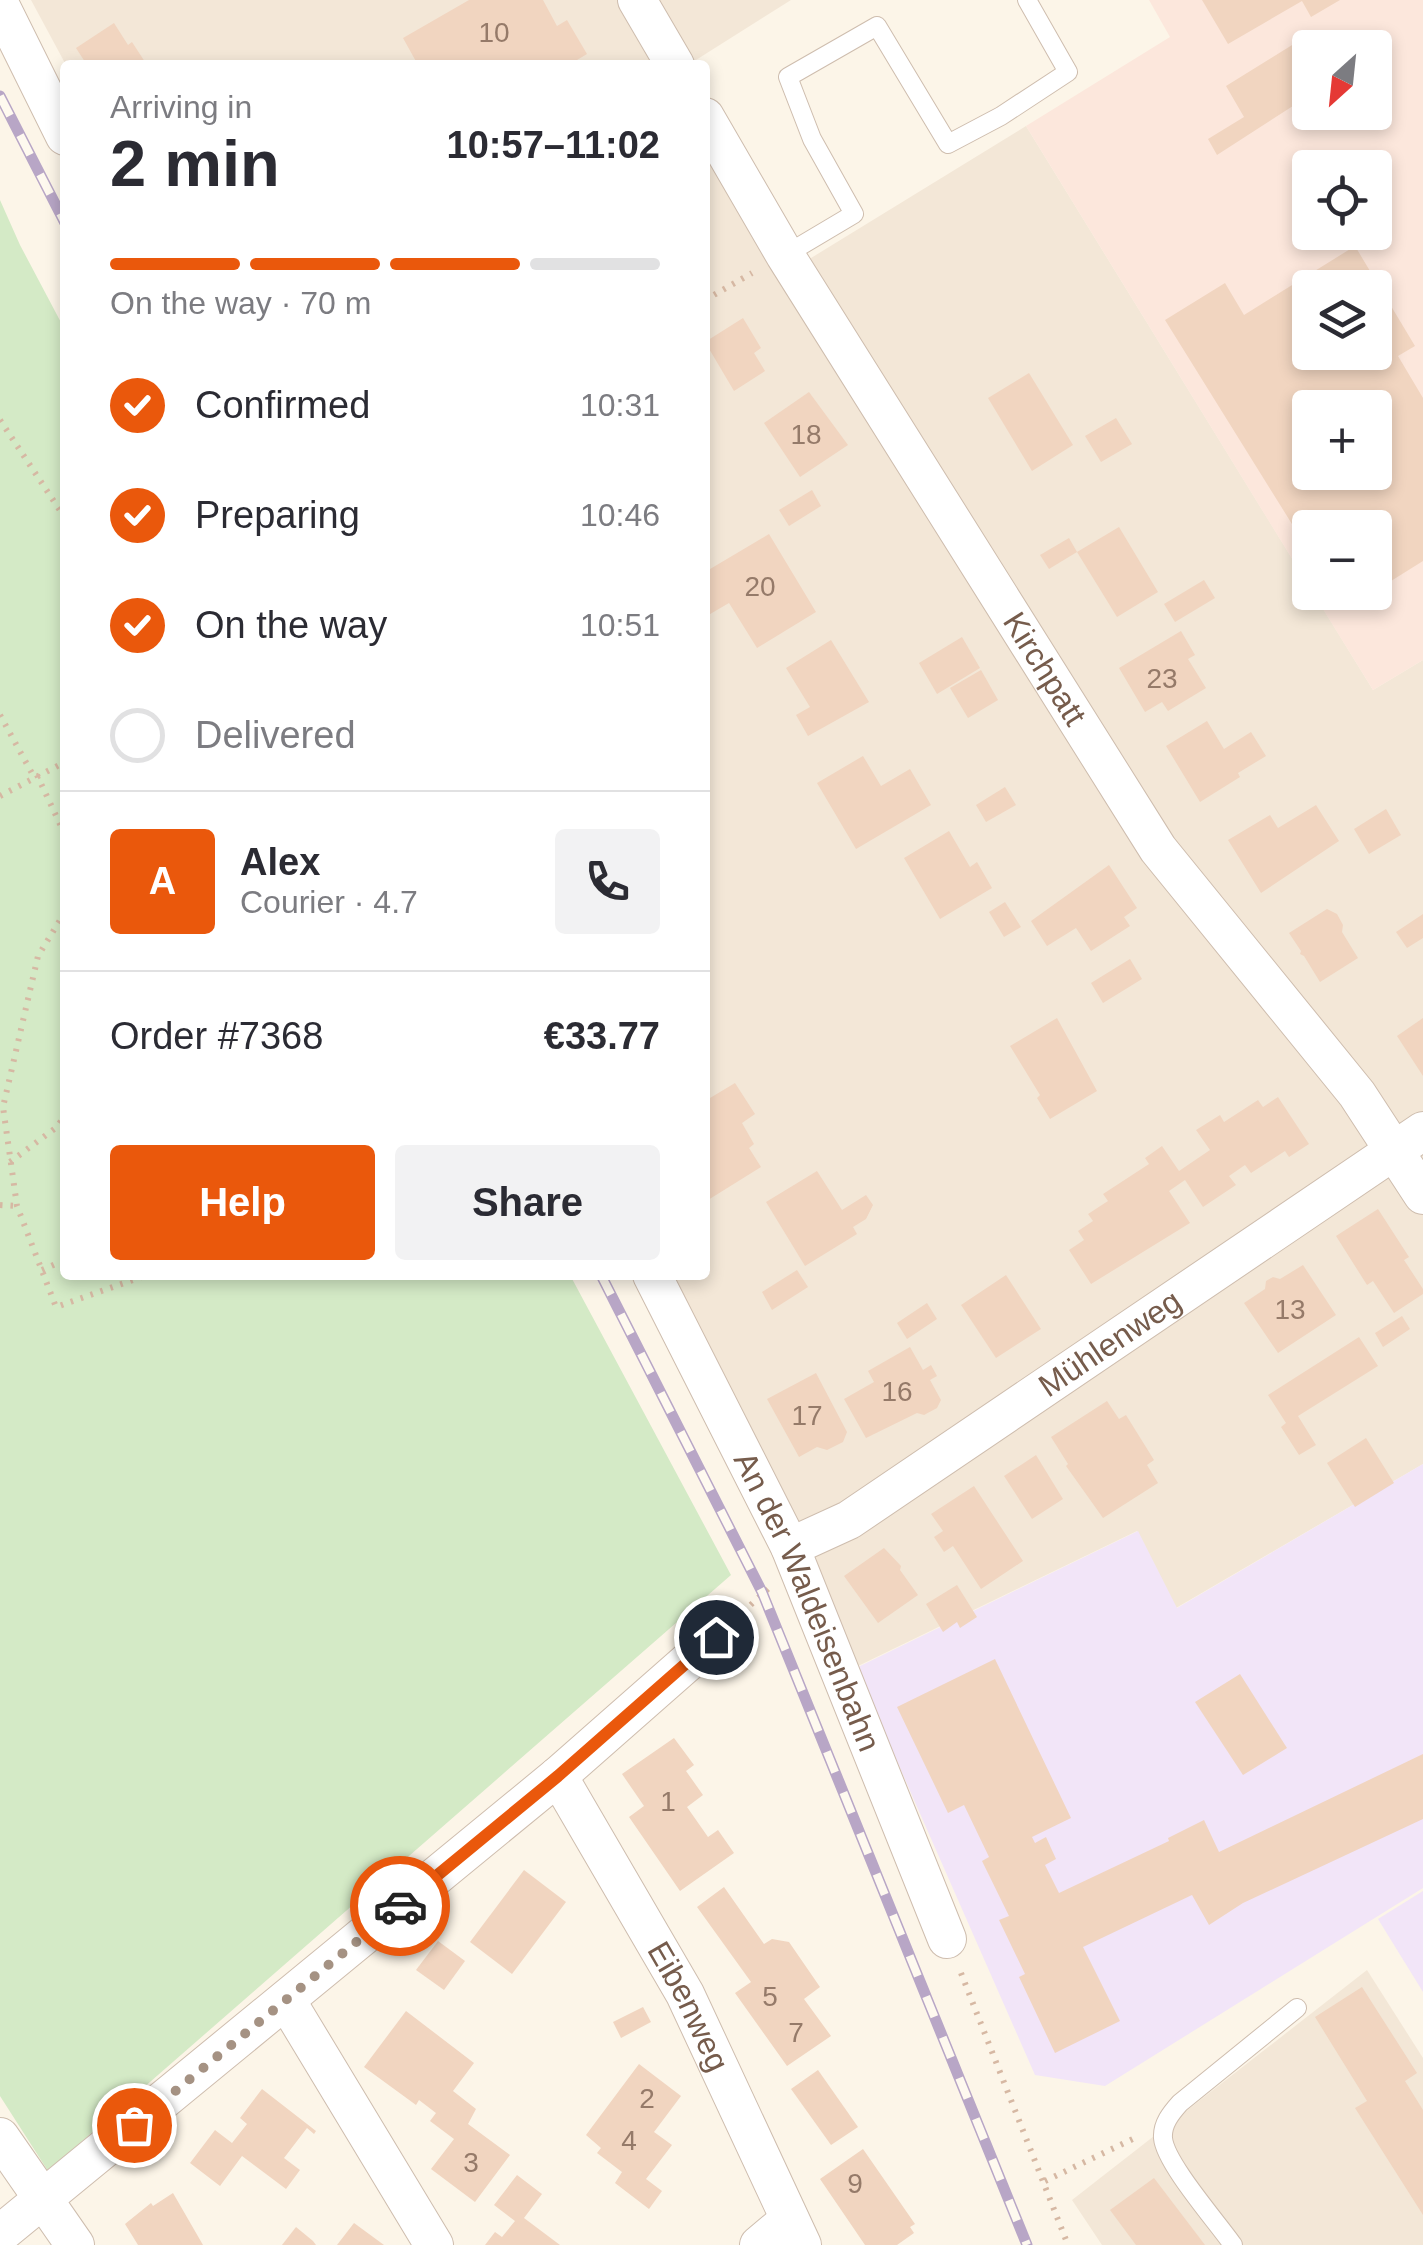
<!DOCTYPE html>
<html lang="en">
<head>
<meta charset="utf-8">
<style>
  :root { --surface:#fff; --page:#f2f2f3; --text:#2b2b33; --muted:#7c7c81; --line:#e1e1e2; --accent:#ea580c }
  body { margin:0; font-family:Arial,sans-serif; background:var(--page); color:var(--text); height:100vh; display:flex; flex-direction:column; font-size:38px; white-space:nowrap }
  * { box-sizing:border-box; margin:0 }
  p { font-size:32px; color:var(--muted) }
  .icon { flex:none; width:55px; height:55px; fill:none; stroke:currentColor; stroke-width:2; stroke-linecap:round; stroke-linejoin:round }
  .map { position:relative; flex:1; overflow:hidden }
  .side { position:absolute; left:60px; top:60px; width:650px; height:1220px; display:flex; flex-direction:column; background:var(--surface); border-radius:10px; box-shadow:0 5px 15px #0003 }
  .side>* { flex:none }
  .needle { width:65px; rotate:207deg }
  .tools { position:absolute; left:1292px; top:30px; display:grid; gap:20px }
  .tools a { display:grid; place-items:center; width:100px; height:100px; border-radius:10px; background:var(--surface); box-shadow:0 5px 15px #0003; font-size:50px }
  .pin { position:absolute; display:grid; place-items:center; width:85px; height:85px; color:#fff; margin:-42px; border:5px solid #fff; border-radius:50%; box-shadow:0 2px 10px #0007 }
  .courier { position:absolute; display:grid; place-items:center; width:100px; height:100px; margin:-50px; border:8px solid #ea580c; border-radius:50%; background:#fff; color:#222; box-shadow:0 2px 12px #0007 }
  .headline em { font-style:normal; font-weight:800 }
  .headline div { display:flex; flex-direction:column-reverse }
  .headline { display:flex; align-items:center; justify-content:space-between; height:170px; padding:0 50px }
  h1 { font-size:65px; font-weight:800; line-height:75px }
  .bar { display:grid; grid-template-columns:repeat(4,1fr); gap:15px 10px; align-content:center; height:120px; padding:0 50px }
  .bar i { height:12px; border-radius:8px; background:var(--line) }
  .bar .selected { background:var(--accent) }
  .bar p { grid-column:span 4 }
  .line { display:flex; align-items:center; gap:25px; padding:0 50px; border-top:2px solid var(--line) }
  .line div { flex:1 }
  .round { display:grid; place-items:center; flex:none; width:105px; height:105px; border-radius:10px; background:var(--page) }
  ol { padding:0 50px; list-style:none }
  li { display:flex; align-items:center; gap:30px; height:110px }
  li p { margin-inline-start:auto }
  li .icon { padding:10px; border-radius:50%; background:var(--accent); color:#fff; stroke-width:4 }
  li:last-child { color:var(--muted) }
  li i { width:55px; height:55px; border:5px solid var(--line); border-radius:50% }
  .action { display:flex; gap:20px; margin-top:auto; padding:20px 50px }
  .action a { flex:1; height:115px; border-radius:10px; background:var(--accent); color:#fff; font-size:40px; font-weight:800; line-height:115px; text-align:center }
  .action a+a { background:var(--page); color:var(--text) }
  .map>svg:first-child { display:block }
  .residential { fill:#f3e7d7 }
  .commercial { fill:#fce7dc; fill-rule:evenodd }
  .education { fill:#f2e5f8 }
  .green { fill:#d4eac6 }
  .building { fill:#f1d5c0; fill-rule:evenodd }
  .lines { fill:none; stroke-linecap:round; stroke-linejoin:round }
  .lane-casing { stroke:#cebdae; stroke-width:20 }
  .street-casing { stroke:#cebdae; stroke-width:40 }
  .path { stroke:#d6b8a3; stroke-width:6; stroke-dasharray:2.5 8; stroke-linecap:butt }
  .lane { stroke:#fff; stroke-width:18 }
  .street { stroke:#fff; stroke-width:38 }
  .rail-casing { stroke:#b8a6c6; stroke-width:11 }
  .rail { stroke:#fef9ef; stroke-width:8; stroke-dasharray:22; stroke-linecap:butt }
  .done { stroke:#a59283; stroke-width:10; stroke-dasharray:0 18 }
  .route { stroke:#ea580c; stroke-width:12 }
  .labels { text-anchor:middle; stroke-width:8; stroke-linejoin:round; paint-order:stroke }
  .number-label { font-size:28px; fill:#957a69 }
  .street-label { font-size:32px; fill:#765c4c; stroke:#fef9ef }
</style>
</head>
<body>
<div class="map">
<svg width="1423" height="2245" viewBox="0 0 1423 2245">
  <rect width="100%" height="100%" fill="#fcf5e8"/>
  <g class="residential">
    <path d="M31,0H791L688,65H66Z"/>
    <path d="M705,112L798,266L1026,126L1373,690L1423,660V1464L1176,1608L1137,1531L856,1667L670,1275H705Z"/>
    <path d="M1367,1970L1423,2058V2245H1102L1072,2200Z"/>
  </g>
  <path class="commercial" d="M1149,0H1423V660L1373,690L1313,593L1375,592V528H1310V588L1026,126L1170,37ZM1310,48H1375V112H1310ZM1310,168H1375V232H1310ZM1310,288H1375V352H1310ZM1310,408H1375V472H1310Z"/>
  <g class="education">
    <path d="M1423,1464V1888L1105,2086L1035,2075L856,1668L1138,1531L1177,1608Z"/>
    <path d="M1423,1891V1992L1378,1919Z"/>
  </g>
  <path class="green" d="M0,200L20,245L65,330V1275H570L731,1575L48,2171L0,2096Z"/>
  <g class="building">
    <path d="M469,0H543L557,26L567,20L587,54L577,60L580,65H418L403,38Z"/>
    <path d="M1202,0H1340L1311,17L1302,1L1228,44Z"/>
    <path d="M114,23L128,45L132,42L147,65H87L76,48Z"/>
    <path d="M1305,37L1310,46V95L1217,155L1208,139L1244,117L1226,86Z"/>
    <path d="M1355,246L1415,346L1398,356L1423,398V561L1375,591V528H1310V553L1165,320L1225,283L1244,315ZM1310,288H1375V352H1310ZM1310,408H1375V472H1310Z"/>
    <path d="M743,318L761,348L754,353L765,371L734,391L705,342Z"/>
    <path d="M1029,373L1073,445L1032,471L988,398Z"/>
    <path d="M809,392L848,445L800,477L764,423Z"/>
    <path d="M1116,418L1132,444L1101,462L1085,436Z"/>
    <path d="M812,490L821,506L789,526L779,510Z"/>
    <path d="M1119,527L1158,592L1117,617L1077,552Z"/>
    <path d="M769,534L816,612L757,648L729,603L705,617V572Z"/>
    <path d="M1069,538L1077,552L1049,569L1040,555Z"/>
    <path d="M1204,580L1215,598L1175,622L1164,604Z"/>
    <path d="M1335,592H1372L1345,609Z"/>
    <path d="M1181,631L1195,655L1188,659L1206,688L1168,711L1162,702L1145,712L1119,668Z"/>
    <path d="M962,637L980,668L937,694L919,663Z"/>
    <path d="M831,640L869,702L808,736L796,715L810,707L786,668Z"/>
    <path d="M981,670L998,700L968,718L950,688Z"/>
    <path d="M1207,721L1224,749L1251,732L1266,756L1238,773L1240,777L1200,802L1166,746Z"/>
    <path d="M863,756L881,786L910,769L931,805L856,849L817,783Z"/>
    <path d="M1005,787L1016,805L986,822L976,805Z"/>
    <path d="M1316,805L1339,841L1261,893L1228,840L1270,815L1278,828Z"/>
    <path d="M1386,809L1401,835L1369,854L1354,829Z"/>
    <path d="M949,831L970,867L977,862L992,888L940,919L904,858Z"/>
    <path d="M1109,865L1137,908L1124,917L1130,926L1091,951L1076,928L1047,946L1031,921Z"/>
    <path d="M1005,902L1021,927L1004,937L989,912Z"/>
    <path d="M1327,909L1337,914L1343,925L1342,932L1358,958L1320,982L1304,956L1300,954L1301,951L1289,933Z"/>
    <path d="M1423,914V938L1407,948L1396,932Z"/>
    <path d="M1130,959L1142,979L1103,1003L1091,983Z"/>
    <path d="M1057,1018L1097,1091L1050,1119L1037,1098L1040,1095L1010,1046Z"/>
    <path d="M1423,1018V1076L1397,1036Z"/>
    <path d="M735,1083L755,1114L742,1123L754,1144L749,1148L761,1167L708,1200L705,1195V1101Z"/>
    <path d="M1278,1097L1309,1144L1289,1157L1285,1151L1251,1173L1245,1165L1229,1176L1236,1185L1203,1207L1185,1180L1169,1191L1190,1223L1091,1284L1069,1250L1084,1240L1078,1231L1093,1221L1088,1214L1108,1201L1103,1194L1149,1164L1145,1158L1162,1146L1179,1171L1210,1150L1196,1130L1220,1115L1224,1122L1258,1100L1263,1107Z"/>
    <path d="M817,1171L842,1210L866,1195L873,1205L866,1219L853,1227L857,1234L805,1266L766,1202Z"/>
    <path d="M1378,1209L1409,1257L1404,1260L1423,1289V1294L1394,1313L1373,1281L1367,1285L1336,1236Z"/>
    <path d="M1303,1265L1336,1315L1278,1353L1244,1303L1265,1289L1266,1281L1273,1277L1280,1279Z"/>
    <path d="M797,1270L808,1287L772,1310L762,1292Z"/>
    <path d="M1006,1275L1041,1329L996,1358L961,1305Z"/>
    <path d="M927,1303L937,1319L907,1339L897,1323Z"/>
    <path d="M1402,1316L1410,1329L1383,1347L1375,1333Z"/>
    <path d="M1359,1337L1378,1366L1298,1416L1316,1445L1299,1455L1281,1427L1286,1423L1268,1395Z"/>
    <path d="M910,1347L923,1370L931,1365L937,1376L930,1380L941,1400L937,1408L924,1415L917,1413L866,1438L844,1399L874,1382L868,1371Z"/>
    <path d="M816,1373L847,1432L843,1442L827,1450L817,1447L799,1457L767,1399Z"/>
    <path d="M1107,1401L1119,1419L1126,1415L1154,1460L1147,1465L1158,1483L1103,1518L1066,1466L1068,1464L1051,1437Z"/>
    <path d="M1366,1438L1394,1483L1355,1507L1327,1463Z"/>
    <path d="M1036,1455L1063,1499L1032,1519L1004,1476Z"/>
    <path d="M974,1486L1023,1561L981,1589L953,1546L944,1552L934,1537L943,1531L931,1514Z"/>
    <path d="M884,1548L901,1566L900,1570L918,1595L878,1623L844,1576Z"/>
    <path d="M957,1585L977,1617L960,1628L957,1622L943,1632L926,1604Z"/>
    <path d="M995,1659L1071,1818L1032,1837L1035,1843L1046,1837L1056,1859L1045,1865L1059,1893L1169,1841L1168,1838L1204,1820L1219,1852L1423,1754V1819L1243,1903L1209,1925L1192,1895L1083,1947L1120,2021L1055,2053L1019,1977L1025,1974L999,1920L1009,1916L982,1861L989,1857L964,1805L948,1813L897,1707Z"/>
    <path d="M1240,1674L1287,1748L1243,1775L1195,1702Z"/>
    <path d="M674,1738L694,1765L686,1771L703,1795L687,1807L708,1837L718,1830L734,1853L680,1891L629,1817L644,1806L622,1774Z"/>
    <path d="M524,1870L566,1902L512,1974L470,1942Z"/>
    <path d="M724,1887L764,1944L772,1939L789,1942L820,1987L804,1999L831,2036L787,2066L735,1993L751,1982L697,1907Z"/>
    <path d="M438,1941L465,1961L444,1990L416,1970Z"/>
    <path d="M1362,1987L1417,2073L1405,2081L1423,2110V2215L1355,2108L1367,2101L1315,2017Z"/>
    <path d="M643,2007L651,2022L621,2038L613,2022Z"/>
    <path d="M406,2011L474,2063L453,2091L476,2109L468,2124L510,2155L475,2202L431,2169L454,2139L430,2121L436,2113L419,2100L416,2105L364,2067Z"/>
    <path d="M639,2064L681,2096L654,2132L672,2145L646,2179L662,2191L649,2209L615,2183L622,2172L597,2153L601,2148L586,2135Z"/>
    <path d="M818,2070L858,2127L831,2145L791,2089Z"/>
    <path d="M262,2089L316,2131L314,2134L307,2128L284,2158L300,2170L286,2189L242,2156L220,2186L190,2163L215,2130L232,2143L247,2124L240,2118Z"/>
    <path d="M863,2149L915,2224L910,2227L914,2233L897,2245H865L820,2179Z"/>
    <path d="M517,2175L542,2194L524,2218L560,2245H485L495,2232L502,2237L515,2221L494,2205Z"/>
    <path d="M1154,2178L1205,2245H1136L1110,2210Z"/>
    <path d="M173,2193L203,2245H138L125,2224L151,2203L153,2206Z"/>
    <path d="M354,2223L384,2245H337Z"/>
    <path d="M296,2227L313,2241L316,2245H282Z"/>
  </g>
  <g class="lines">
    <g class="lane-casing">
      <g id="lane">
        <path d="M785,255L854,214L812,139L788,77L877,26L948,144L1001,116L1068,72L1027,0"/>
        <path d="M1233,2245C1217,2222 1165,2163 1163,2138C1162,2124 1171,2113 1180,2103L1297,2008"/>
      </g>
    </g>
    <g class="street-casing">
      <g id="street">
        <path d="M637,0L675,65"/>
        <path d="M0,5L65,136"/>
        <path id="s1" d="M705,117L785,255L1158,849L1357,1094L1423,1195"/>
        <path id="s2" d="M652,1275L790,1547L947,1939"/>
        <path id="s3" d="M790,1547L849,1520L1423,1131"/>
        <path id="s4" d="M558,1776L685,1994L802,2245"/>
        <path d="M286,2000L434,2245"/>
        <path d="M0,2137L75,2245"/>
        <path d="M0,2234L558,1776L716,1637"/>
        <path d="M759,2245L789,2220"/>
      </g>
    </g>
    <g class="path">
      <path d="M705,300L752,273"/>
      <path d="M0,420L65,518"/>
      <path d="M0,715L34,777"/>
      <path d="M37,775L65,835"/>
      <path d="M0,796L65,762"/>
      <path d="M65,912L38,956L3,1107L17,1206L56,1307L147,1275"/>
      <path d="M10,1162L57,1127L65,1115"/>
      <path d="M0,1205L17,1206"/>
      <path d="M42,1270L65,1260"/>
      <path d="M743,1612L770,1587"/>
      <path d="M961,1973L1068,2245"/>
      <path d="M1045,2181L1139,2136"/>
    </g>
    <use href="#lane" class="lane"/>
    <use href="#street" class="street"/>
    <g class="rail-casing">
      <g id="rail">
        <path d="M0,96L65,223"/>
        <path d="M601,1275L762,1592L1027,2245"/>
      </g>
    </g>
    <use href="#rail" class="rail"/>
  </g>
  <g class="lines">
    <path class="done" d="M134,2125L400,1906"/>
    <path class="route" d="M400,1906L558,1776L716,1637"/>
  </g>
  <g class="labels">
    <g class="number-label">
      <text x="494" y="42">10</text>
      <text x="806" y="444">18</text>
      <text x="760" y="596">20</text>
      <text x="1162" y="688">23</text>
      <text x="1290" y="1319">13</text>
      <text x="897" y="1401">16</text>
      <text x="807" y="1425">17</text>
      <text x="668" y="1811">1</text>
      <text x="770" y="2006">5</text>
      <text x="796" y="2042">7</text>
      <text x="647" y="2108">2</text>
      <text x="629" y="2150">4</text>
      <text x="471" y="2172">3</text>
      <text x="855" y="2193">9</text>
    </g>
    <g class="street-label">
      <text dy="11" stroke="none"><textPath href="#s1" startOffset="648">Kirchpatt</textPath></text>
      <text dy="11" stroke="none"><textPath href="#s3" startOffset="380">Mühlenweg</textPath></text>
      <text dy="11" stroke="none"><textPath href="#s2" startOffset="362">An der Waldeisenbahn</textPath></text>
      <text dy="11" stroke="none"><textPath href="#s4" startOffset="265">Eibenweg</textPath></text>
    </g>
  </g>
</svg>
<div class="tools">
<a><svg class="needle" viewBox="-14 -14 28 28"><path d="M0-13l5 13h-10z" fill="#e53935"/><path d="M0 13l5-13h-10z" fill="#7c7c81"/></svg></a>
<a><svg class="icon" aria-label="locate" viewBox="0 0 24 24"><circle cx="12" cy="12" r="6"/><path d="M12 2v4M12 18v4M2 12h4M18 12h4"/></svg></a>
<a><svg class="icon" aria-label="layers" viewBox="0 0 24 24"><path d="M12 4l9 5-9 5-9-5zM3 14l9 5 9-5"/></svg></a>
<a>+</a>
<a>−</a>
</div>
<div class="pin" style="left:134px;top:2125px;background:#ea580c"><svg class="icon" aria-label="bag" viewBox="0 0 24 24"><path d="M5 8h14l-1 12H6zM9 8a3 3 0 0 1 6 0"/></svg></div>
<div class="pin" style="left:716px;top:1637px;background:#1f2937"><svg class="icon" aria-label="home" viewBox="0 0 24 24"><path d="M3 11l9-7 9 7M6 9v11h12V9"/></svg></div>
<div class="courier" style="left:400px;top:1906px"><svg class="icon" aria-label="car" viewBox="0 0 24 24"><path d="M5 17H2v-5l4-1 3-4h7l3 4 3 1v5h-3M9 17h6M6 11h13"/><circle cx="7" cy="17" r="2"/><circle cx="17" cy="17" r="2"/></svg></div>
<section class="side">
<div class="headline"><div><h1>2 min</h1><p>Arriving in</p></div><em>10:57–11:02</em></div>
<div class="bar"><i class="selected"></i><i class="selected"></i><i class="selected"></i><i></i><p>On the way · 70 m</p></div>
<ol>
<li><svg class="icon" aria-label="check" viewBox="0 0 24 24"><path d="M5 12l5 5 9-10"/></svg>Confirmed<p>10:31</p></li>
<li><svg class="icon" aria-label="check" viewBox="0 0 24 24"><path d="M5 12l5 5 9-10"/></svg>Preparing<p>10:46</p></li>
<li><svg class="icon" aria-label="check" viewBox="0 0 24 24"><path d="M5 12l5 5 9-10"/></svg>On the way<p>10:51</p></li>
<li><i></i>Delivered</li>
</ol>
<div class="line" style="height:180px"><b class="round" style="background:var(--accent);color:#fff">A</b><div><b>Alex</b><p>Courier · 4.7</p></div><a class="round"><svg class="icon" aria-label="phone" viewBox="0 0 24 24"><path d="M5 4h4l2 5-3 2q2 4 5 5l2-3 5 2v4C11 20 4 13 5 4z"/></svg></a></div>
<div class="line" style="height:130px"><div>Order #7368</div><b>€33.77</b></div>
<div class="action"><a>Help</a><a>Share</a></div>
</section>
</div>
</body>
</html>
